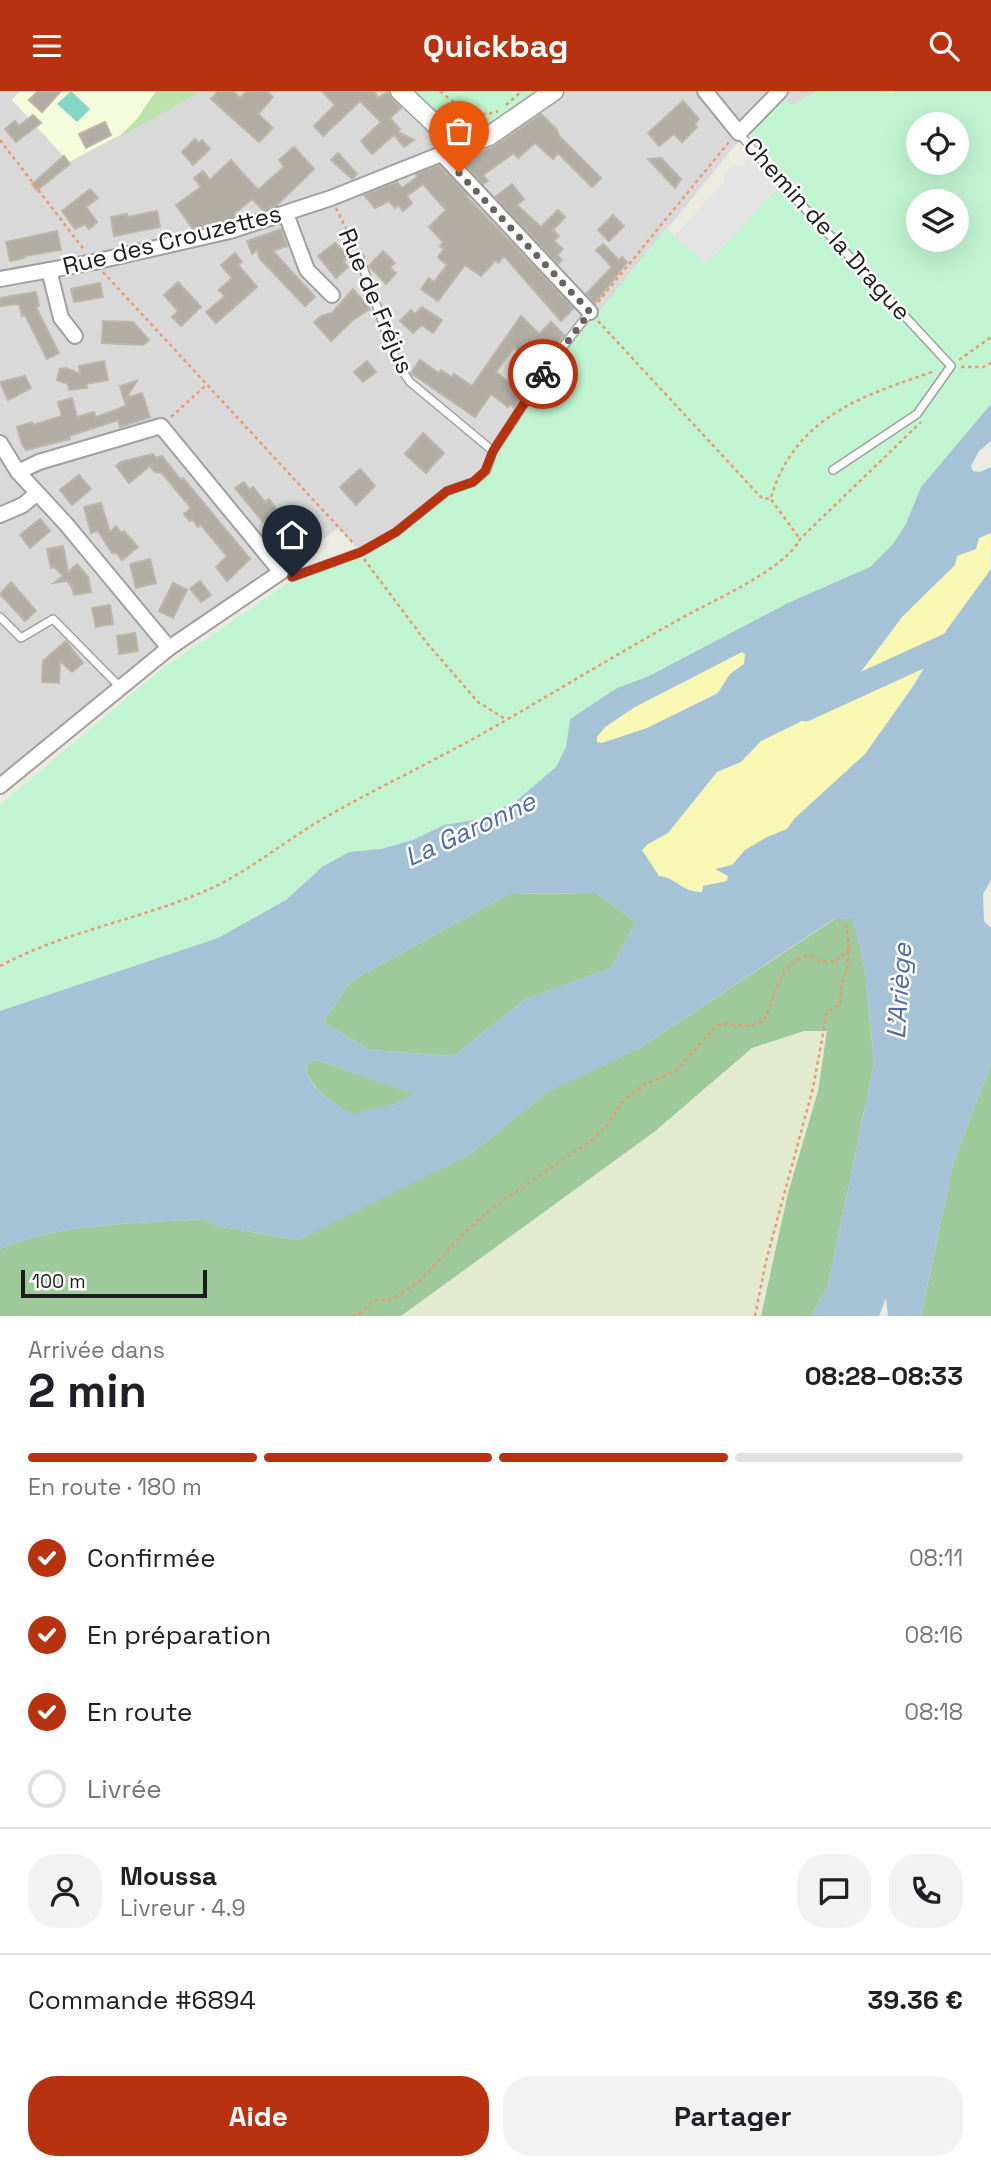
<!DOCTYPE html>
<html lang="fr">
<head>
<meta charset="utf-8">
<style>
  :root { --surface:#fff; --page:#f2f2f2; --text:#202124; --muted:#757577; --line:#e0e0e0; --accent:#b83210 }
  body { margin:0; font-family:"Space Grotesk",sans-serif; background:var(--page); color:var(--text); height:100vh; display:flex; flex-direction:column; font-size:26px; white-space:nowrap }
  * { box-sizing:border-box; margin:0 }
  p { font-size:23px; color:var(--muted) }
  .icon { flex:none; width:38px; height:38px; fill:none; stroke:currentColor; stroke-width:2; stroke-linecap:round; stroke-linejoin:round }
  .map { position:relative; height:1225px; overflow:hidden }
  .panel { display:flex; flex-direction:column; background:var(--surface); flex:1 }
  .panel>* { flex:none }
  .controls { position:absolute; left:906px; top:21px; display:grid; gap:14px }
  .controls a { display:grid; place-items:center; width:63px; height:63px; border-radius:50%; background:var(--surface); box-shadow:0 7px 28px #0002; font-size:35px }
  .scale { position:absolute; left:21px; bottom:18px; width:186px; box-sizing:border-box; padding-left:7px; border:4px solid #1c1c1c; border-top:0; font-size:19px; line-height:24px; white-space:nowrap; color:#1c1c1c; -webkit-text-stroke:5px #fff; paint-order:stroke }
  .pin { position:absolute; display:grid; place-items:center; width:60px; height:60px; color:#fff; margin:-72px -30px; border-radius:50% 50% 50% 0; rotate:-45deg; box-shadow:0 0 7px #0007 }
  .pin .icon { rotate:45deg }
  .courier { position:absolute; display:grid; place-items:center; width:70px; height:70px; margin:-35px; border:5px solid #b83210; border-radius:50%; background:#fff; color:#222; box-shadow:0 2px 9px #0007 }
  .head em { font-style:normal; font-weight:800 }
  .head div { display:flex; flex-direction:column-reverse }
  .head { display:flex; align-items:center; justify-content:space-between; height:119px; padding:0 28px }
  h1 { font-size:46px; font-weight:800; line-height:52px }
  .bar { display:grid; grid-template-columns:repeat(4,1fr); gap:10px 7px; align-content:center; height:84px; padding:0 28px }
  .bar i { height:9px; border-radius:5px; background:var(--line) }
  .bar .current { background:var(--accent) }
  .bar p { grid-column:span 4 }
  .line { display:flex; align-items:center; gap:18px; padding:0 28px; border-top:2px solid var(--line) }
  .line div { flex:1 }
  .round { display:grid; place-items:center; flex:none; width:74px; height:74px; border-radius:28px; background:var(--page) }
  ol { padding:0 28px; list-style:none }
  li { display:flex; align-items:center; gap:21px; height:77px }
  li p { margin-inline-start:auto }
  li .icon { padding:7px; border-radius:50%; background:var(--accent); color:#fff; stroke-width:4 }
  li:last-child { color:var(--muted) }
  li i { width:38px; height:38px; border:4px solid var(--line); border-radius:50% }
  .action { display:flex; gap:14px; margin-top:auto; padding:14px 28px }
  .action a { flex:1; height:80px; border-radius:28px; background:var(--accent); color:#fff; font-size:28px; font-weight:800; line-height:80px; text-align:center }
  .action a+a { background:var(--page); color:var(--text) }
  header { display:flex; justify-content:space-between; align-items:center; height:91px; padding:0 28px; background:var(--accent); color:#fff; font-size:32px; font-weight:800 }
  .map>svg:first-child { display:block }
  .residential { fill:#dad9d9 }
  .education { fill:#f5fcdc }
  .farmland { fill:#e2eacf }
  .grass { fill:#bce3ab }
  .forest { fill:#9ec99a }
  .sand { fill:#f8f8b4 }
  .park { fill:#c1f4d0; fill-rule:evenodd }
  .pitch { fill:#86d6c7 }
  .parking { fill:#e4e4e4 }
  .water { fill:#a6c2d7; fill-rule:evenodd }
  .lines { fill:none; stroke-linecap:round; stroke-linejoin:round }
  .river { stroke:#a6c2d7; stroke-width:23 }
  .building { fill:#b1ada5; stroke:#bdb5a6; stroke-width:2 }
  .service-casing { stroke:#a0a0a0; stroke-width:10 }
  .minor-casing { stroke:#a0a0a0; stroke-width:18 }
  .tertiary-casing { stroke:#a0a0a0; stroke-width:21 }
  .path { stroke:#ee9872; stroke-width:2.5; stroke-dasharray:3.5 3.5; stroke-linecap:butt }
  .service { stroke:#fff; stroke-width:7 }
  .minor { stroke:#fff; stroke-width:14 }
  .tertiary { stroke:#fff; stroke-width:18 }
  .done { stroke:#656461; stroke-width:7; stroke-dasharray:0 12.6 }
  .route { stroke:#b83210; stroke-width:9 }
  .labels { text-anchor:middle; stroke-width:5; stroke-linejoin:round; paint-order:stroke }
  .street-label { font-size:24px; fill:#1c1c1c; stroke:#fff }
  .water-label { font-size:26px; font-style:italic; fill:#5169a3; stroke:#fff }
</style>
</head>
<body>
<header><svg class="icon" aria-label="menu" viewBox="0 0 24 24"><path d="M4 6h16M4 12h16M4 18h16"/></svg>Quickbag<svg class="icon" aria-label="search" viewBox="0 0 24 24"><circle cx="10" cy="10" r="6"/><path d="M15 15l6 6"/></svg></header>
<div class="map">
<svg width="991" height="1225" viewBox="0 0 991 1225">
  <rect width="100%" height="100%" fill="#ecebe2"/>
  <path class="residential" d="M0,0H818L745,38L737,52L599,222L502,357L477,381L369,464L358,457L338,437L281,481L169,557L0,695Z"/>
  <path class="education" d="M20,0H203L69,71L12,9Z"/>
  <path class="farmland" d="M828,939L818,1000L788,1102L761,1225H401L654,1041L752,957L804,940Z"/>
  <path class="grass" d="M156,0H203L119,46L137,28Z"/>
  <g class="forest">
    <path d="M596,802L636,831L611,877L526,908L453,965L370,959L323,931L351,890L509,803Z"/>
    <path d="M835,828H853L865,879L874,972L828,1195L811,1225H761L788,1102L818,1000L827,940H804L752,957L654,1041L401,1225H0V1158C63,1131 137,1133 204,1128L217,1135L298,1149L472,1062L547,1001L641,956Z"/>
    <path d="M314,968L415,1003L395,1013L354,1024C333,1013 312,1000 305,976Z"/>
    <path d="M991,972V1225H921L953,1073Z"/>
  </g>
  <g class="sand">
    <path d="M989,442H991L990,481L948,537L890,629L865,663L794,728L787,738L767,746L745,759L732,774L717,778L728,785L727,790L703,795L702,801C683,801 676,787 659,785L642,759L648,753L668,742L717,681L741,671L761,650L798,632L884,552L902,526L938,487L948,482L957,465L975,459L979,447Z"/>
    <path d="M742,561L745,563L744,573L730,583L718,602L647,637L602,652L597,651V646L605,636L635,616Z"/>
  </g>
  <g class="park">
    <path d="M409,0H537L509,27L474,45L454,40Z"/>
    <path d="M818,0H888L891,2L894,0H991V313L921,396L906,433L893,453L870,476L788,512L649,585L617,597L570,628L566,656L556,676L516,710L479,728L444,734L413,749L381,758L349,761L322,776L286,809L218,847L0,920V714L160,579L290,491L369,464L477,381L502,357L558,271L666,137L706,173L788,86L745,38L783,5L791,14ZM919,33H957V72H919ZM919,110H957V149H919Z"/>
  </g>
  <path class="pitch" d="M71,0L90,18L77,31L57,13Z"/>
  <path class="parking" d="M747,62L778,96L706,173L674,145L724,91L725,82L732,75L745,74Z"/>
  <path class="water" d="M991,313V350L979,360L971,375L973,380L980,381L991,376V442L979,447L976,458L957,465L955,474L902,526L851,594L798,632L761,650L741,671L717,681L668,742L648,753L642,759L659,785C677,787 681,801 702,801L703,795L727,790L728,785L715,778L732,774L745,759L767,746L787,738L794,728L865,663L914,594L948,537L991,478V789L983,803L984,830L991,837V972L953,1073L921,1225H888L886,1207L879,1225H811L828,1195L874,972L865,879L852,828H834L641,956L546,1002L472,1062L364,1117L298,1149L216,1135L204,1128C137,1133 63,1131 0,1158V920L218,847L286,809L322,776L349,761L381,758L413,749L444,734L479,728L516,710L556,676L566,656L570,628L617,597L649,585L788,512L870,476L893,453L906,433L921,396ZM742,561L745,563L744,573L730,583L718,602L647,637L602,652L597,651V646L605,636L635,616ZM596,802L636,831L611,877L526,908L453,965L370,959L323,931L351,890L509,803ZM314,968L414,1003L395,1013L354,1023C333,1013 311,1000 305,976Z"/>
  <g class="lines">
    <path class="river" d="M805,619L991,534"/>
  </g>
  <g class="building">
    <path d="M38,0H61L42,21L29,9Z"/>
    <path d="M218,0H233L240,7L247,0H267L273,6L258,23L273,37L259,51L211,8Z"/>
    <path d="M322,0H374L378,7L389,0L392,8L401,17L390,27L400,38L398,41L414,49L404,56L394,44L372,63L361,50L381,31L360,10L323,45L314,35L335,14Z"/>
    <path d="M683,10L699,28L695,33L697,36L682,51L674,43L659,55L648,42Z"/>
    <path d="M541,23L557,39L559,45L601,87L592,96L558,62L553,68L535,52L518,67L514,62L483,84L488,90L483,93L462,70L495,55Z"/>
    <path d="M33,24L41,32L16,51L5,38L15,30L19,35Z"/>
    <path d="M105,31L111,44L86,57L79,43Z"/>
    <path d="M195,48L199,52L202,49L210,58L193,74L182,61Z"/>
    <path d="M294,56L314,78L276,115L263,119L252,108L234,123L235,128L193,138L176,114L201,96L194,87L203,80L210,89L231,69L258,99L284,76L279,69Z"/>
    <path d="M338,62L357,83L352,88L331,69Z"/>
    <path d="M64,65L70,73L37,99L32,93Z"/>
    <path d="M661,67L681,88L675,97L648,68Z"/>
    <path d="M439,74L467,104L466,105L574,217L561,230L504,165L498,172L496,169L481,185L465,174L438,210L421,198L429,187L434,191L447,174L438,166L444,158L440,155L443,151L429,136L446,119L423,93L407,105L412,112L403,120L398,114L395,117L389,110L375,117L364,104L397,91L402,97L417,86L416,83Z"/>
    <path d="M512,93L524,108L517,114L541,136L558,119L565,126L553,139L559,145L554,150L563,158L557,164L562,169L558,173L495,106Z"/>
    <path d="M90,98L98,107L86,116L97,131L89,138L85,133L75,138L62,120Z"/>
    <path d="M157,120L160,136L114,145L111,126L127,123L128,126Z"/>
    <path d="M613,124L624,135L609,150L598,139Z"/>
    <path d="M281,138L287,155L273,160L315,206L305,215L260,168L257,159L252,163L247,150Z"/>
    <path d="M57,140L61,159L24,165V167L10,170L6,151Z"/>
    <path d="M335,152L349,165L343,171L348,176L336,187L318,165Z"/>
    <path d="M603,153L619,169L622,166L627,171L595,212L586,203L612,176L596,159Z"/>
    <path d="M383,160L395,172L390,176L396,182L386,193L369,175Z"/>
    <path d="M235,162L242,171L238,174L257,196L216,232L206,221L225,205L219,199L232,187L221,174Z"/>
    <path d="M178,191L201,216L181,235L172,226L178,220L164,204Z"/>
    <path d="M100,192L103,206L74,211L71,198Z"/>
    <path d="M353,198L370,218L354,228L331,250L314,231L321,225L332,222Z"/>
    <path d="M36,201L39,215L36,216L59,262L47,268L25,224L22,225L19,213L0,215V207Z"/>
    <path d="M422,216L442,229L433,242L422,234L413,242L400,230L411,219L415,223Z"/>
    <path d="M521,225L539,243L551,231L564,244L543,272L524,253L518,260L514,256L496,281L523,304L514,317L510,313L508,316L491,303L475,326L411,282L420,269L439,282L441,279L452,286L454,283L472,295Z"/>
    <path d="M103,230L133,231L149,249L143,254L102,252Z"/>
    <path d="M104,270L108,289L86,293L87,297L69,299L68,293L57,289L60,278L66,277L80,283L79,275Z"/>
    <path d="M367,270L376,281L363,291L354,281Z"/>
    <path d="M25,285L31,297L8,309L0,291Z"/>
    <path d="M137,290L126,307L142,302L150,326L120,336L118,329L69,345L70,348L26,359L22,353L17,336L32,331L33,334L62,325L58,311L72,307L77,326L94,321L96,326L126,315L120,295Z"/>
    <path d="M423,342L444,362L426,382L405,363Z"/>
    <path d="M153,363L156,367L162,365L181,389L183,387L250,468L227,490L216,476L227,465L201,434L198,436L192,428L190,430L184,423L191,417L162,382L155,381L150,375L129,392L116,375L121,371Z"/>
    <path d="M360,378L375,395L356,414L340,396Z"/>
    <path d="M79,384L91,398L72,414L60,399Z"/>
    <path d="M244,391L250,399L253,396L265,411L269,408L277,419L273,422L287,440L291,436L298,444L307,438L313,446L287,463L276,448L279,446L265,429L263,431L235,397Z"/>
    <path d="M101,412L110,441L116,435L121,442L124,440L138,456L122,469L116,462H112L98,440L91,442L84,416Z"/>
    <path d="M40,428L50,440L30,457L20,444Z"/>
    <path d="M63,455L68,481L77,473L88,486L91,501L74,504L70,489L71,495L67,490L54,492L63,485L54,476L51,477L47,458Z"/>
    <path d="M150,468L156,492L136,497L130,473Z"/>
    <path d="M200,490L211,504L201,511L190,498Z"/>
    <path d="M11,491L36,520L25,530L0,503Z"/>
    <path d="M173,492L187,499L173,527L159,520Z"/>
    <path d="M110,514L113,533L96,536L92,517Z"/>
    <path d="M135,542L138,560L119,563L117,545Z"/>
    <path d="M66,550L83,572L72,581L60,570L59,592L42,591L43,570Z"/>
  </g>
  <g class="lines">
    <g class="service-casing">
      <g id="service">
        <path d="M739,42L772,82L951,275L917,323L833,379"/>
        <path d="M359,165L397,272L410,291L493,360"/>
        <path d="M292,486L361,461L396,441L447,400L473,391L486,380L493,360L554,267L590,221"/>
        <path d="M0,526L21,547L53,528L120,596"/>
      </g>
    </g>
    <g class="minor-casing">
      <g id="minor">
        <path d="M705,0L739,42L780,0"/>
        <path d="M441,62L590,221"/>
        <path d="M286,123L307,179L332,204"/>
        <path d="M49,179L61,227L75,245"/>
        <path d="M0,188L94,171L230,140L331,107L459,56"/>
        <path d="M0,352L18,381L66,433L169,557"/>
        <path d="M0,424L23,414L36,403"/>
        <path d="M0,695L169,557L281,481L161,335L39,371L18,381"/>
      </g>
    </g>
    <g class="tertiary-casing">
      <path id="tertiary" d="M400,0L459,56L489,45L554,0"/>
    </g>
    <g class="path">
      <path d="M440,0C459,16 473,29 498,20"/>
      <path d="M506,14L522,0"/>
      <path d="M466,38L478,25"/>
      <path d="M0,49L85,160"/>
      <path d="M336,117L356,158"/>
      <path d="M103,181L355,454"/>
      <path d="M598,211L729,51"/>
      <path d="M598,230L757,402L763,408L770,407L800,448"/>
      <path d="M959,269L991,246"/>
      <path d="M961,276H983L991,272"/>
      <path d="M171,326L205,295"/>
      <path d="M771,406C796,325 862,305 935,280"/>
      <path d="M364,468L426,551L478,611L507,629"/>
      <path d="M0,875C67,839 145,828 214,796C254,777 287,748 326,726C386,692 449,663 508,628C568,593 626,558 687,524C717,508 786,477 800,448L921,331"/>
      <path d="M352,1225L361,1222L373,1210L392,1208L419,1191L463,1143L492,1117L592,1049L607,1035L621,1012L644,994L676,980L714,937L723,932L749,935L763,931C777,905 775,876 808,864L821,870L836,871L848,858"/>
      <path d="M755,1225L766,1170L813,997L827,921L838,915L841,909V895L847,878L849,852L846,834"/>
    </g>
    <use href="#service" class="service"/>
    <use href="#minor" class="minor"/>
    <use href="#tertiary" class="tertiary"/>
  </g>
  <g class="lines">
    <path class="done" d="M459,82L590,221L543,283"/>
    <path class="route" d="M292,486L361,461L396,441L447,400L473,391L485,380L493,360L543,283"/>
  </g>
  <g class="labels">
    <g class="street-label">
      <text transform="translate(827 138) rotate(48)" y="8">Chemin de la Drague</text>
      <text transform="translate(172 149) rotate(-14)" y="8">Rue des Crouzettes</text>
      <text transform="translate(376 210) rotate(67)" y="8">Rue de Fréjus</text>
    </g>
    <g class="water-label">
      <text transform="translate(470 738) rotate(-25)" y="9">La Garonne</text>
      <text transform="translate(899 900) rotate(-86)" y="9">L'Ariège</text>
    </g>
  </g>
</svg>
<div class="controls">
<a><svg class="icon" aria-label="locate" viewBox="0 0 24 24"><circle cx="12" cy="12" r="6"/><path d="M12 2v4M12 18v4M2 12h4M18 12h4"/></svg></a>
<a><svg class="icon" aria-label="layers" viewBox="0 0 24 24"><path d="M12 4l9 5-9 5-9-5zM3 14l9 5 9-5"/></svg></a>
</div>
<div class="scale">100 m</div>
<div class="pin" style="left:459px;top:82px;background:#ea580c"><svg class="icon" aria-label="bag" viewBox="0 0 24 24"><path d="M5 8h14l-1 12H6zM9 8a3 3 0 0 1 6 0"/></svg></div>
<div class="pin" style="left:292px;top:486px;background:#1f2937"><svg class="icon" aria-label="home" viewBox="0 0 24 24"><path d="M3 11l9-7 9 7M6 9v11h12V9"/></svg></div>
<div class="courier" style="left:543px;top:283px"><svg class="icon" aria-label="bike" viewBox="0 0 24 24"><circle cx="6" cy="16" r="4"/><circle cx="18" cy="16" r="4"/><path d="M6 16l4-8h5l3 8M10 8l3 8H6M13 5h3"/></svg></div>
</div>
<section class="panel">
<div class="head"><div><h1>2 min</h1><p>Arrivée dans</p></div><em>08:28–08:33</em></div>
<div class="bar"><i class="current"></i><i class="current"></i><i class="current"></i><i></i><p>En route · 180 m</p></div>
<ol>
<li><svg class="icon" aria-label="check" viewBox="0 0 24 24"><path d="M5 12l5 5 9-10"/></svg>Confirmée<p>08:11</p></li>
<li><svg class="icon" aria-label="check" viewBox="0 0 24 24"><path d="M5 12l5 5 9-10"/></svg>En préparation<p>08:16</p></li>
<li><svg class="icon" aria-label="check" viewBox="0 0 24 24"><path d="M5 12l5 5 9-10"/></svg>En route<p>08:18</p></li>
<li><i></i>Livrée</li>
</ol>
<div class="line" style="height:126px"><a class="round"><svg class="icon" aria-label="person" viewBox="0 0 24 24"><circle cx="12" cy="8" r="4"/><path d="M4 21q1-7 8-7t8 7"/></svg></a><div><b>Moussa</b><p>Livreur · 4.9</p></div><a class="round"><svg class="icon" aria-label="chat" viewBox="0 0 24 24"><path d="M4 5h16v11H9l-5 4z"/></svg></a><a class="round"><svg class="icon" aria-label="phone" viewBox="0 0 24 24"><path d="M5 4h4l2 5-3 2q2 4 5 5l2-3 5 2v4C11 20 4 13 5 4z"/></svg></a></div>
<div class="line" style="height:91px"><div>Commande #6894</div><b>39.36 €</b></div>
<div class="action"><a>Aide</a><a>Partager</a></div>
</section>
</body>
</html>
